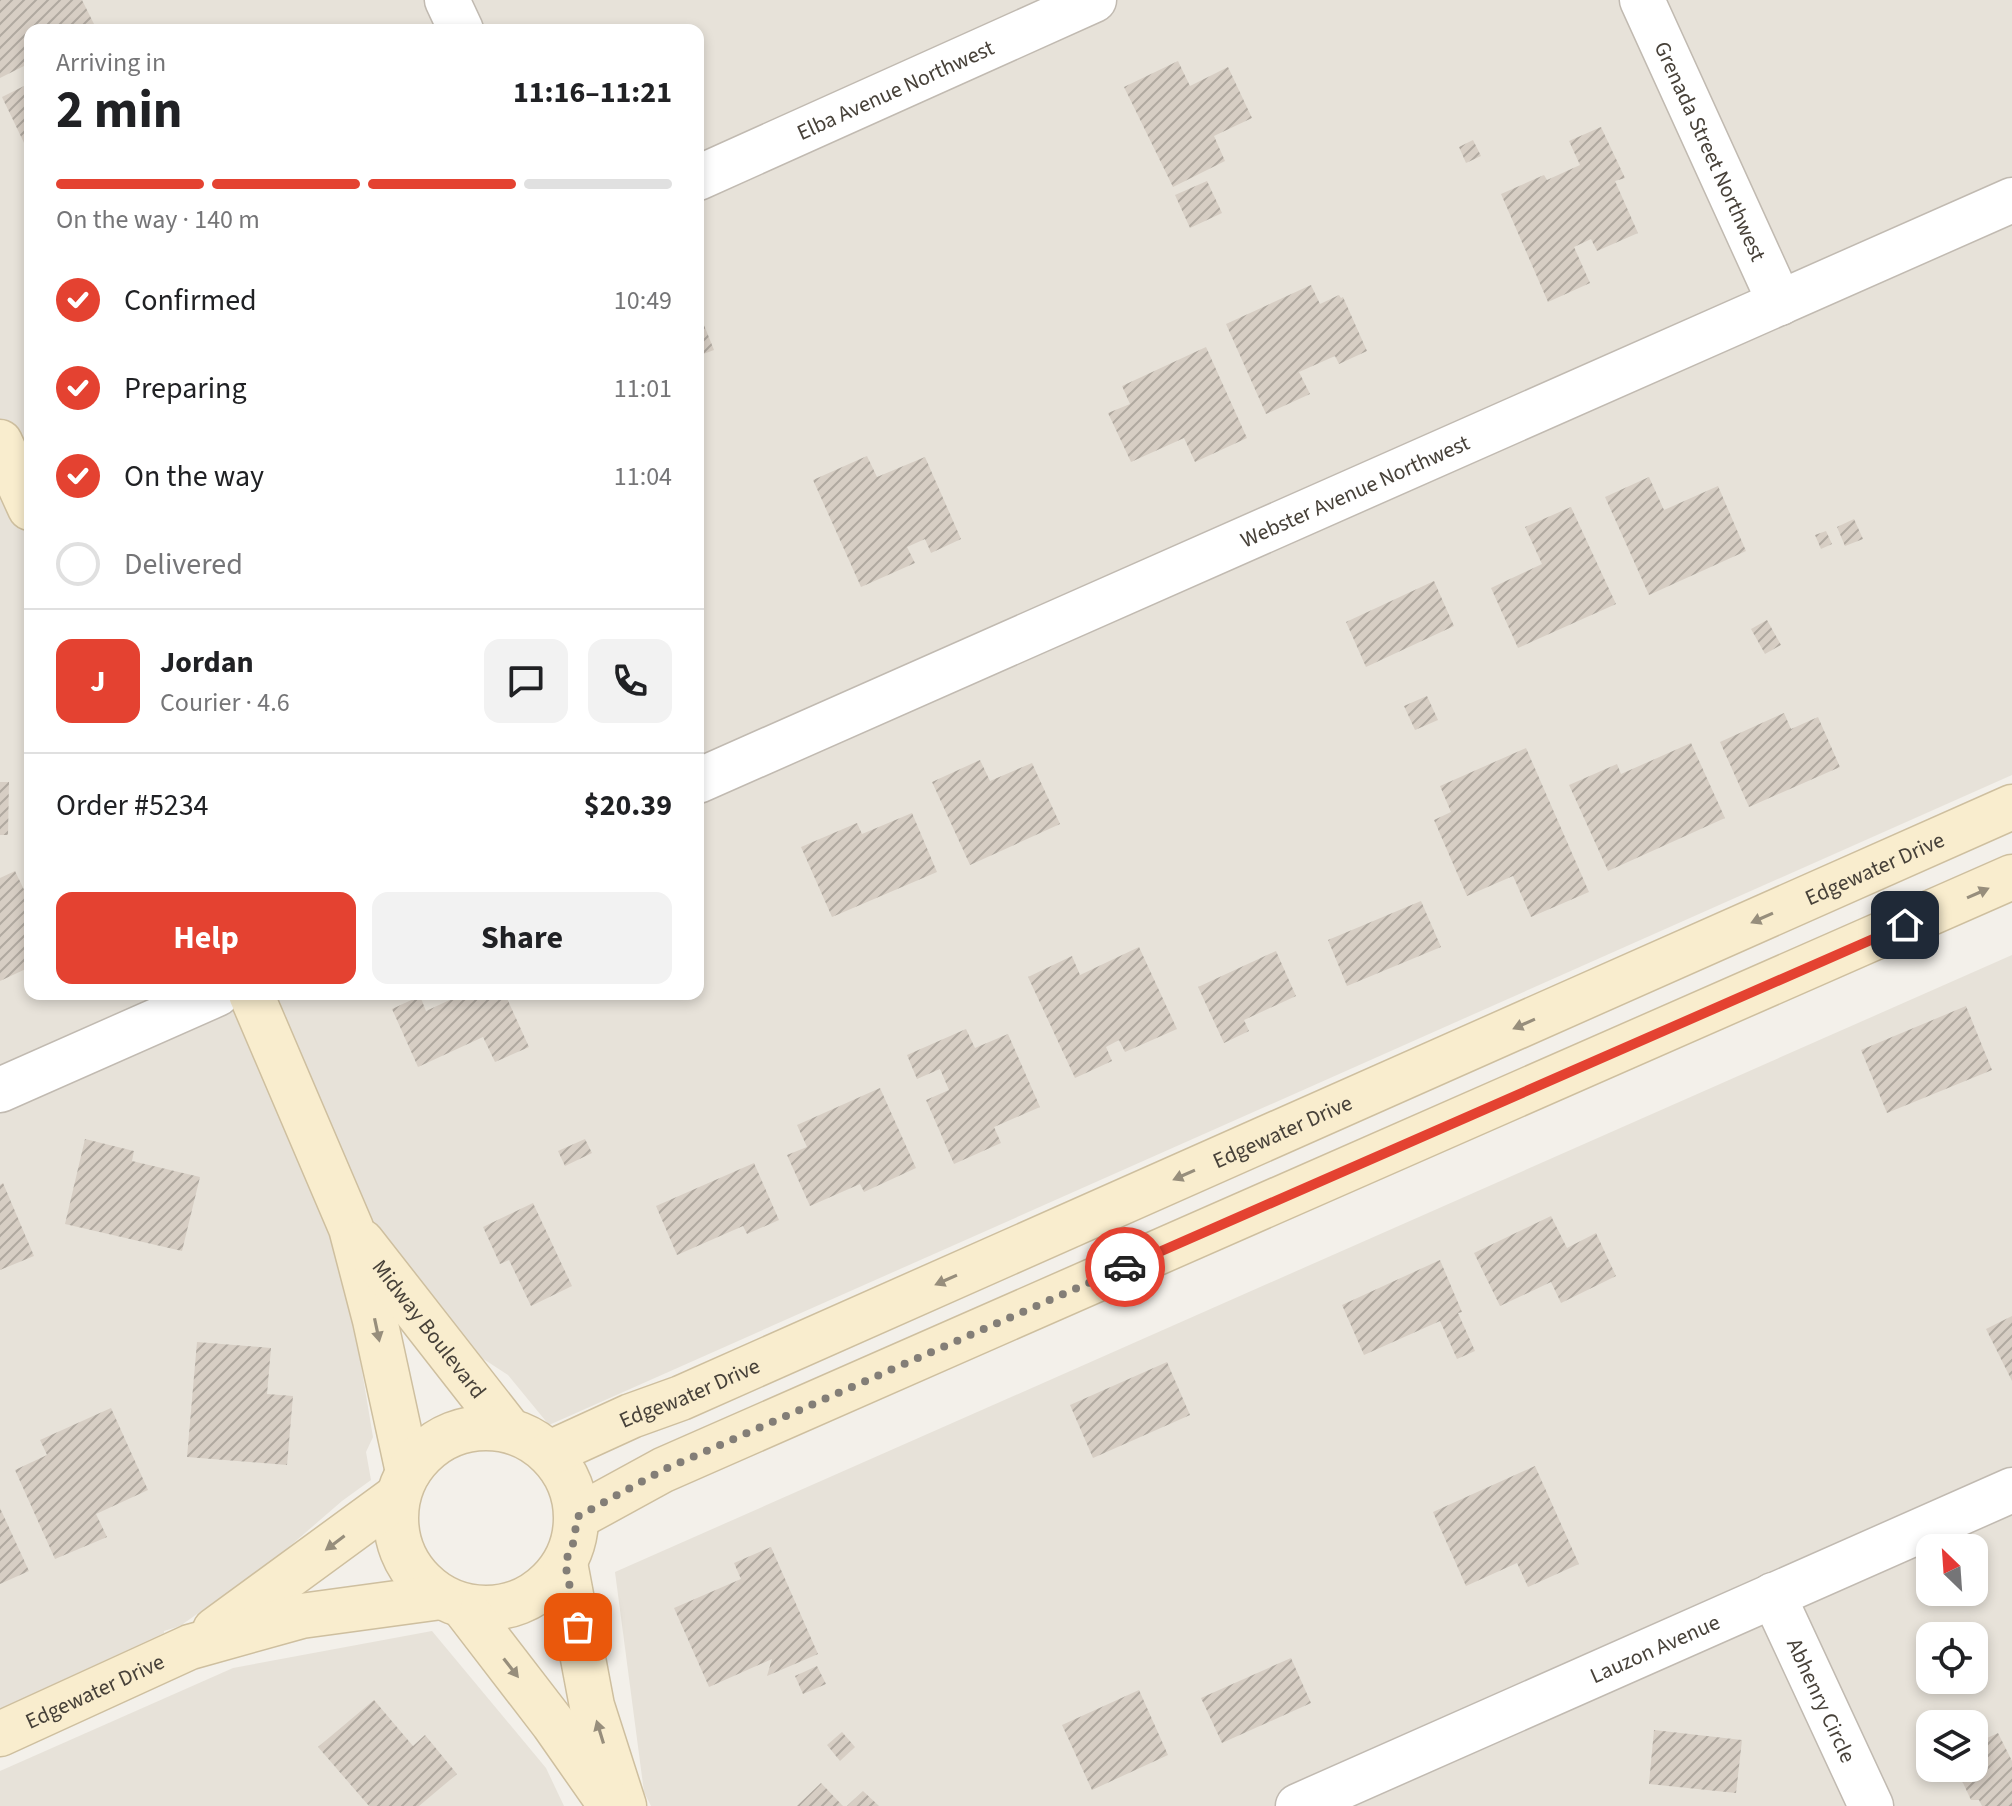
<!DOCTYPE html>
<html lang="en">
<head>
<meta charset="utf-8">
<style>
  :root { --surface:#fff; --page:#f2f2f2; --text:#202124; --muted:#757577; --line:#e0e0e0; --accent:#e44231 }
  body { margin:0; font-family:"Source Sans 3",sans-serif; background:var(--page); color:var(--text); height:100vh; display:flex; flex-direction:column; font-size:30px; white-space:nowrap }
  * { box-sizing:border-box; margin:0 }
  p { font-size:26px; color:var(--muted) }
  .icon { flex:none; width:44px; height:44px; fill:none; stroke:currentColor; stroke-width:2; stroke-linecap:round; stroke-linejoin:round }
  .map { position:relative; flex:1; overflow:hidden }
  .details { position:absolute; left:24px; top:24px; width:680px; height:976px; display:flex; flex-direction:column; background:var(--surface); border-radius:16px; box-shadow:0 4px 12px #0003 }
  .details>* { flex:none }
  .needle { width:52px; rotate:335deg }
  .tools { position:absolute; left:1916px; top:1534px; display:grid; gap:16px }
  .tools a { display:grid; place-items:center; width:72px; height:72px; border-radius:16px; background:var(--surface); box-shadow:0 4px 12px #0003; font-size:40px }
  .pin { position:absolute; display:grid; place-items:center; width:68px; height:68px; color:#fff; margin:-34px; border-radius:16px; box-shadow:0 4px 12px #0006 }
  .courier { position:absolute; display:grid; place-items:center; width:80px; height:80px; margin:-40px; border:6px solid #e44231; border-radius:50%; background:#fff; color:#222; box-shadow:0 2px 10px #0007 }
  .overview em { font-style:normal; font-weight:700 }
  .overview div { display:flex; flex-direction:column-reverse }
  .overview { display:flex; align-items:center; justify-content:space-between; height:136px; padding:0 32px }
  h1 { font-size:52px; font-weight:700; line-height:60px }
  .bar { display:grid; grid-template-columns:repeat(4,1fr); gap:12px 8px; align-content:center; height:96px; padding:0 32px }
  .bar i { height:10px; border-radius:6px; background:var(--line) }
  .bar .selected { background:var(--accent) }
  .bar p { grid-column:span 4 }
  .line { display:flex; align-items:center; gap:20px; padding:0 32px; border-top:2px solid var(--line) }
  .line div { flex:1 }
  .round { display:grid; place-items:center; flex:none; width:84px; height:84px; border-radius:16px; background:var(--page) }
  ol { padding:0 32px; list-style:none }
  li { display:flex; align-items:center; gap:24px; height:88px }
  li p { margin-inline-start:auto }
  li .icon { padding:8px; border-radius:50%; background:var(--accent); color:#fff; stroke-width:4 }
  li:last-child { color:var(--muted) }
  li i { width:44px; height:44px; border:4px solid var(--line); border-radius:50% }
  .primary-button { display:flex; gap:16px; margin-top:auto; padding:16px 32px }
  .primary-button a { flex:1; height:92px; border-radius:16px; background:var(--accent); color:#fff; font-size:32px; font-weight:700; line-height:92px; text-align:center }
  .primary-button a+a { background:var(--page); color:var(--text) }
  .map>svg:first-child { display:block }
  .residential { fill:#e7e2d9; fill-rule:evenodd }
  .building { fill:url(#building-hatch) }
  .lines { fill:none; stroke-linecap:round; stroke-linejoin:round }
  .street-casing { stroke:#c1bab1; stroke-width:47 }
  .secondary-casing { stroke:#cebf9f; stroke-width:47 }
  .street { stroke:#fff; stroke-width:44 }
  .secondary { stroke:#f9edce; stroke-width:44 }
  .oneway { fill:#978e7c }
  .done { stroke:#837e77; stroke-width:8; stroke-dasharray:0 14.4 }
  .route { stroke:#e44231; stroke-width:10 }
  .labels { text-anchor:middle; stroke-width:6; stroke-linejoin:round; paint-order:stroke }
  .street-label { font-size:22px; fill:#474139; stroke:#fff }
</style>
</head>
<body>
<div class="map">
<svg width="2012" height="1806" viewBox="0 0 2012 1806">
  <defs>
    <pattern id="building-hatch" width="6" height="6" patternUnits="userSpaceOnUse" patternTransform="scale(2)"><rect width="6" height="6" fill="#d7cec4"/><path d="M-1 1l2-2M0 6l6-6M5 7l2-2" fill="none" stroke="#b0a9a0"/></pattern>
  </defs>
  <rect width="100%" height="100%" fill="#f3f0ea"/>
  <g class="residential">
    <path d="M0,0H2012V775L549,1425L508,1375L468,1349L370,1218L354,1323L373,1437L366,1452L371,1480L342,1501L275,1559L180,1626L164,1631V1633L0,1709ZM30,30H698V994H30Z"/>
    <path d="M2012,955V1806H651L644,1792L615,1572ZM1930,1548H1974V1592H1930ZM1930,1636H1974V1680H1930ZM1930,1724H1974V1768H1930Z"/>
    <path d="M432,1631L546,1768L564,1806H0V1771L233,1668Z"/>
  </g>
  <g class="building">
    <path d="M0,0H82L97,30H30V63L0,78Z"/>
    <path d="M1178,61L1190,86L1228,67L1252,118L1214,136L1225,161L1173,187L1124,87Z"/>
    <path d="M30,83V145L26,147L2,97Z"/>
    <path d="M1601,127L1625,178L1615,181L1638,233L1597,251L1591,239L1574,247L1590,283L1548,302L1501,194L1544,175L1547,180L1580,165L1569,141Z"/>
    <path d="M1473,140L1481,156L1466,163L1459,147Z"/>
    <path d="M1207,181L1222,213L1190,228L1175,195Z"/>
    <path d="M1311,285L1320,304L1339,295L1341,298L1343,297L1367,351L1339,364L1335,356L1299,372L1310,394L1266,414L1226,324Z"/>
    <path d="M698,310L714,350L698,356Z"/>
    <path d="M1206,347L1247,438L1195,462L1184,438L1131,462L1108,413L1130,404L1122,386Z"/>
    <path d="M867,456L877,477L925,457L961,539L931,553L925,539L907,547L915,563L861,587L813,480Z"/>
    <path d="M1649,477L1664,510L1718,486L1746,551L1649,595L1605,497Z"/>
    <path d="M1571,507L1616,604L1518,648L1491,588L1542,564L1525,527Z"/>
    <path d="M1854,519L1863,539L1845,546L1837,527Z"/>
    <path d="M1826,531L1832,544L1821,549L1815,535Z"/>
    <path d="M1434,581L1454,626L1366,667L1346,622Z"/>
    <path d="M1767,620L1781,645L1765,654L1751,629Z"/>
    <path d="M1427,696L1438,720L1415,730L1404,706Z"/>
    <path d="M1784,713L1791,729L1818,717L1840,767L1749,807L1720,742Z"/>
    <path d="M1691,743L1725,818L1608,871L1569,785L1617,764L1621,774Z"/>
    <path d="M1526,748L1589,892L1531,917L1513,876L1467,896L1434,820L1451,812L1440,786Z"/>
    <path d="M980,760L990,781L1032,763L1060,824L970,865L932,782Z"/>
    <path d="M0,782H9L8,835H0Z"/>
    <path d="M912,813L937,872L832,917L801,847L857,823L862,834Z"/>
    <path d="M15,871L30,902V967L0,981V878Z"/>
    <path d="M1421,901L1441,947L1347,986L1328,940Z"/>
    <path d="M1139,947L1177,1029L1125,1052L1119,1040L1106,1047L1112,1061L1075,1078L1028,977L1072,956L1080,975Z"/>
    <path d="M1276,951L1296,996L1244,1020L1249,1031L1224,1043L1198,987Z"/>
    <path d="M453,994H505L529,1047L495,1062L483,1037L418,1067L392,1009L420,996L426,1011L454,998Z"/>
    <path d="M1966,1006L1992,1070L1887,1113L1861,1050Z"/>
    <path d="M966,1029L975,1048L1008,1034L1040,1107L994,1127L1001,1143L954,1164L926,1100L949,1090L940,1069L917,1079L907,1055Z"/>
    <path d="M880,1088L916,1168L864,1192L860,1184L810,1206L787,1155L807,1147L797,1125Z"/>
    <path d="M85,1139L134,1151L132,1161L200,1177L182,1251L65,1224Z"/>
    <path d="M585,1139L592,1153L565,1166L558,1151Z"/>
    <path d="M754,1163L779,1220L747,1234L743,1226L677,1255L656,1206Z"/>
    <path d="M3,1183L34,1256L0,1270V1185Z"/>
    <path d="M533,1203L572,1286L531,1306L509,1260L500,1264L483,1227Z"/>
    <path d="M1551,1216L1567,1248L1596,1233L1616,1276L1561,1303L1551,1282L1500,1306L1474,1253Z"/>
    <path d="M1440,1260L1462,1312L1458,1313L1475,1351L1457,1359L1440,1321L1364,1355L1342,1305Z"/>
    <path d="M2012,1316V1381L1986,1329Z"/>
    <path d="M197,1342L271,1348L267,1394L293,1396L287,1465L187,1457Z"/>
    <path d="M1167,1362L1190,1415L1093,1458L1070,1405Z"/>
    <path d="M111,1408L148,1490L96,1514L107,1537L55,1559L15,1470L47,1455L40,1440Z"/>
    <path d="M1535,1466L1579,1564L1528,1587L1517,1563L1466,1586L1433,1512Z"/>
    <path d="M0,1508L29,1571L0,1584Z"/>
    <path d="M771,1547L818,1654L767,1676L772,1659L709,1687L674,1608L741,1579L734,1563Z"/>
    <path d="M1291,1658L1311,1703L1222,1743L1201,1698Z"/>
    <path d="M817,1666L826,1684L803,1694L795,1676Z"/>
    <path d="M1139,1690L1168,1755L1092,1790L1062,1725Z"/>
    <path d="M374,1700L413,1746L425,1735L457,1774L419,1806H369L318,1747Z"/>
    <path d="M1654,1730L1742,1740L1736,1793L1649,1784Z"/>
    <path d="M842,1732L855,1747L840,1761L827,1745Z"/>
    <path d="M1998,1733L2012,1761V1806H1982L1979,1800H1971L1956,1768H1974V1744Z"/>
    <path d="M821,1783L843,1806H797Z"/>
    <path d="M863,1791L879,1806H847Z"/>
  </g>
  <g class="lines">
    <g class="street-casing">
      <g id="street">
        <path d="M447,0L461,30"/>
        <path id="s1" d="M1642,0L1780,303"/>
        <path id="s2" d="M698,178L1094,0"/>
        <path id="s3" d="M698,781L2012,200"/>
        <path d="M0,1090L217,994"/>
        <path id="s4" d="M1773,1595L1871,1806"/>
        <path id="s5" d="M1298,1806L2012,1490"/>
      </g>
    </g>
    <g class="secondary-casing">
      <g id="secondary">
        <path d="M0,442L30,508"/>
        <path d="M251,994L351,1228L375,1320L408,1472"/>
        <path id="s6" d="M362,1242L509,1430"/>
        <circle cx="486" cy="1518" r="90"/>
        <path id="s7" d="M550,1453L631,1416L681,1398L2012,807"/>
        <path d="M577,1517L663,1470L2012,877"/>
        <path d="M565,1563L592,1706L624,1806"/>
        <path d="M463,1606L553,1723L609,1803"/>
        <path d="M215,1630L398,1496"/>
        <path id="s8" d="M0,1734L190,1647L301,1616L441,1597"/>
      </g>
    </g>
    <use href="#street" class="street"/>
    <use href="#secondary" class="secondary"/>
  </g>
  <defs><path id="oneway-solid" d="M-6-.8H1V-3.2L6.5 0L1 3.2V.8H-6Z" transform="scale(2)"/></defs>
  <g class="oneway">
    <use href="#oneway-solid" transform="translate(1978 893) rotate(-24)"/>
    <use href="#oneway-solid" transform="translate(1762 918) rotate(156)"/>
    <use href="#oneway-solid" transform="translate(1524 1024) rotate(156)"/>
    <use href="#oneway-solid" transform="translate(1184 1175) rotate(156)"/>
    <use href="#oneway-solid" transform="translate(946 1280) rotate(156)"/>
    <use href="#oneway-solid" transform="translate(377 1330) rotate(78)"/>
    <use href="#oneway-solid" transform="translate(335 1543) rotate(143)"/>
    <use href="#oneway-solid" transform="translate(511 1668) rotate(52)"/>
    <use href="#oneway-solid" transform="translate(600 1732) rotate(-107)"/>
  </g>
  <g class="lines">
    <path class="done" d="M578,1627L565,1563L574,1541L577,1517L663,1470L1125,1267"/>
    <path class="route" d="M1125,1267L1905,925"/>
  </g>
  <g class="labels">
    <g class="street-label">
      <text dy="8" stroke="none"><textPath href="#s2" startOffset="216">Elba Avenue Northwest</textPath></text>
      <text dy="8" stroke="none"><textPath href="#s1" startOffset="166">Grenada Street Northwest</textPath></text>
      <text dy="8" stroke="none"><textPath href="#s3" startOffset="718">Webster Avenue Northwest</textPath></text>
      <text dy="8" stroke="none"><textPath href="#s7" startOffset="1448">Edgewater Drive</textPath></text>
      <text dy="8" stroke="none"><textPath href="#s7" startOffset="800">Edgewater Drive</textPath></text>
      <text dy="8" stroke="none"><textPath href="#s6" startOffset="110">Midway Boulevard</textPath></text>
      <text dy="8" stroke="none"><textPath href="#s7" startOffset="152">Edgewater Drive</textPath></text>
      <text dy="8" stroke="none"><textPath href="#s5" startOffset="390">Lauzon Avenue</textPath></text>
      <text dy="8" stroke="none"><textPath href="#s8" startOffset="104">Edgewater Drive</textPath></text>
      <text dy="8" stroke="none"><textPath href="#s4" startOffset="116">Abhenry Circle</textPath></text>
    </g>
  </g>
</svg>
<div class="tools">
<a><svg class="needle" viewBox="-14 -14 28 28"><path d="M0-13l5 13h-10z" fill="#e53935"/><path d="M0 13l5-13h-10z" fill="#757577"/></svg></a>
<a><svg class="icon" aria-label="locate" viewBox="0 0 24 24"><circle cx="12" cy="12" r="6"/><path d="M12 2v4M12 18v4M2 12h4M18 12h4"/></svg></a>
<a><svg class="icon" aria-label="layers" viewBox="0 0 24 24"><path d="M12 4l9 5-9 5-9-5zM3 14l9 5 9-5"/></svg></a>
</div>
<div class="pin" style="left:578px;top:1627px;background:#ea580c"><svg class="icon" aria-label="bag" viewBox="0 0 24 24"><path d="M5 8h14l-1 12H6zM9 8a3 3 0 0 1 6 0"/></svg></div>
<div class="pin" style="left:1905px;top:925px;background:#1f2937"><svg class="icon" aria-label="home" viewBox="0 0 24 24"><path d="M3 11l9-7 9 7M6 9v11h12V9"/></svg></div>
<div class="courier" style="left:1125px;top:1267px"><svg class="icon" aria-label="car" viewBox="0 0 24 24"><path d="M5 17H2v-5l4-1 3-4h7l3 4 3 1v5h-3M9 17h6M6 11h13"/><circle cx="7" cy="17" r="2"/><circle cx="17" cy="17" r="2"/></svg></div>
<section class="details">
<div class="overview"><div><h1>2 min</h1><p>Arriving in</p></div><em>11:16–11:21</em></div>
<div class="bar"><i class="selected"></i><i class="selected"></i><i class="selected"></i><i></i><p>On the way · 140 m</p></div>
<ol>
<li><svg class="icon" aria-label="check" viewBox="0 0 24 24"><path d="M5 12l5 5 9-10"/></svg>Confirmed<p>10:49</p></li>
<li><svg class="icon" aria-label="check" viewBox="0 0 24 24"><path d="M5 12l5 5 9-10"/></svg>Preparing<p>11:01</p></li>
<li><svg class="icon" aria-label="check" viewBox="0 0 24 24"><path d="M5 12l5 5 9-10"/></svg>On the way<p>11:04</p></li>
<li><i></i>Delivered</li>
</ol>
<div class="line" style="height:144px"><b class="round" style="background:var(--accent);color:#fff">J</b><div><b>Jordan</b><p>Courier · 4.6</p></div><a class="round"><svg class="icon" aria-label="chat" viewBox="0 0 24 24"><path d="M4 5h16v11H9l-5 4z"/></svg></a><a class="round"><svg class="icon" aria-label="phone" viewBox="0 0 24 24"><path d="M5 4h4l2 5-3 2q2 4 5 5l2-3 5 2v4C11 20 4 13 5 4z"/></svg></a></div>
<div class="line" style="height:104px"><div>Order #5234</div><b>$20.39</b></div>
<div class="primary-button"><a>Help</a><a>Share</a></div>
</section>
</div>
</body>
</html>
